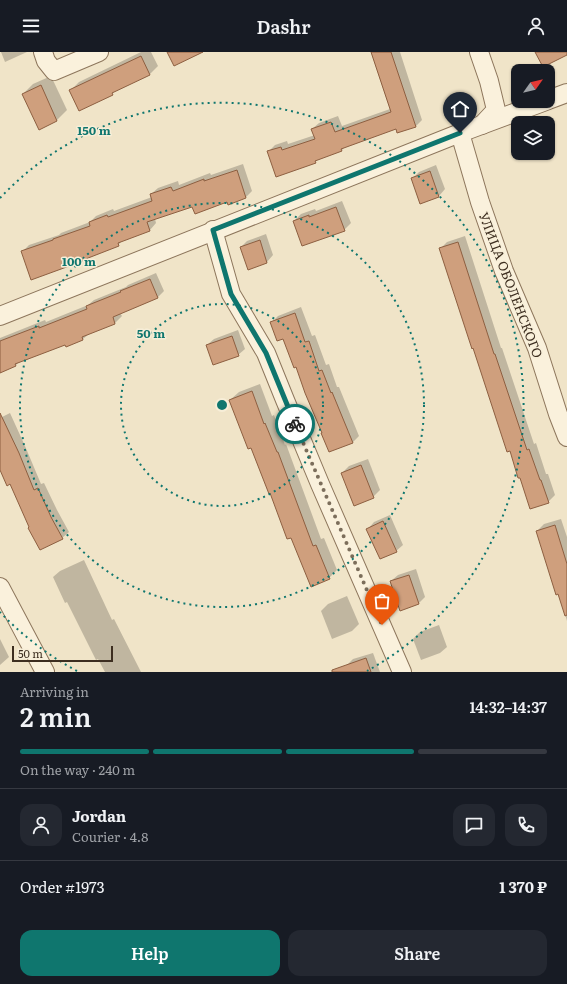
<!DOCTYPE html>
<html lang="en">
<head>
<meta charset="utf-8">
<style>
  :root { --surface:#171b24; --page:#242831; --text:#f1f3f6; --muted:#9ea1a6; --line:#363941; --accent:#0f766e }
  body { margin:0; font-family:Literata,serif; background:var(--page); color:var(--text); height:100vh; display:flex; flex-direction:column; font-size:15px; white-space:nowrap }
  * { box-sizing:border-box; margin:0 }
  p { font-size:13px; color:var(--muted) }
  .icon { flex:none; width:22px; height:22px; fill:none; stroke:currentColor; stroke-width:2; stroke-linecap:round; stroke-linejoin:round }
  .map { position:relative; height:620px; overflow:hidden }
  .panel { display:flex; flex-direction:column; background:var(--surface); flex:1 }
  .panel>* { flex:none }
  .needle { width:26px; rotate:56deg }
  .buttons { position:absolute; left:511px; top:12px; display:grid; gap:8px }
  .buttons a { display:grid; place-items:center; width:44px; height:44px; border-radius:8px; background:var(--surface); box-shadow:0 1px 3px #0004; font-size:20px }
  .scale { position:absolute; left:12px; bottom:10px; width:101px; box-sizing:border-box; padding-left:4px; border:2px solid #3d2e20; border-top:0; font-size:11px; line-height:14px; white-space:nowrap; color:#3d2e20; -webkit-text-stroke:3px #f7eed8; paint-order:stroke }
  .pin { position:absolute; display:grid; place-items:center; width:34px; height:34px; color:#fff; margin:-41px -17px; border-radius:50% 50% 50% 0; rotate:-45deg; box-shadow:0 0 4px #0007 }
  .pin .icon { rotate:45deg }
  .courier { position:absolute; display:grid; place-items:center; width:40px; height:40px; margin:-20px; border:3px solid #0f766e; border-radius:50%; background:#fff; color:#222; box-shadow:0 1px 5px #0007 }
  .overview em { font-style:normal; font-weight:600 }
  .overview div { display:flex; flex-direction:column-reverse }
  .overview { display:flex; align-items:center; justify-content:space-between; height:68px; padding:0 20px }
  h1 { font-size:26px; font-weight:600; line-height:30px }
  .bar { display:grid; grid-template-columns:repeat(4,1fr); gap:6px 4px; align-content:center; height:48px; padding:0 20px }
  .bar i { height:5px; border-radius:3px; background:var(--line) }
  .bar .active { background:var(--accent) }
  .bar p { grid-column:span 4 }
  .line { display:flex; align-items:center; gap:10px; padding:0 20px; border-top:1px solid var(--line) }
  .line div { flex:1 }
  .round { display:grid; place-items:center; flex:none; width:42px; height:42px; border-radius:12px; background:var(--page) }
  .action { display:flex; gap:8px; margin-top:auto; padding:8px 20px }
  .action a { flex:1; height:46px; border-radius:12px; background:var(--accent); color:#fff; font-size:16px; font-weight:600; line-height:46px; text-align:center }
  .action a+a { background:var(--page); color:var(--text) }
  header { display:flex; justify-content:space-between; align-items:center; height:52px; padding:0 20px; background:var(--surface); font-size:18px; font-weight:600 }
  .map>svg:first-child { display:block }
  .shadow { fill:#0003 }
  .building { fill:#cf9f7d; stroke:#8d5f41 }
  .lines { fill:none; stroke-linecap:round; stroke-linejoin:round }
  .minor-casing { stroke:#8d765c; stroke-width:20 }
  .minor { stroke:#faf1dc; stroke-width:18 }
  .done { stroke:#7c6e5b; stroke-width:4; stroke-dasharray:0 7.2 }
  .route { stroke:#0f766e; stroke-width:5 }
  .ring { fill:none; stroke:#0f766e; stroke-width:2; stroke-dasharray:2 4 }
  .labels { text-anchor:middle; stroke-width:3; stroke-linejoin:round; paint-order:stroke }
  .street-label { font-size:13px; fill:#3d2e20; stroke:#f7eed8 }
  .centre { fill:#0f766e; stroke:#f7eed8; stroke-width:2 }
  .ring-label { font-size:12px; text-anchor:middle; font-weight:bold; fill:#0f766e; stroke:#f7eed8; stroke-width:3; stroke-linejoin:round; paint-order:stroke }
</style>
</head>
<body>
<header><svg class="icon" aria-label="menu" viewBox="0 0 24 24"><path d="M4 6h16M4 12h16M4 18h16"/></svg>Dashr<svg class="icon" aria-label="person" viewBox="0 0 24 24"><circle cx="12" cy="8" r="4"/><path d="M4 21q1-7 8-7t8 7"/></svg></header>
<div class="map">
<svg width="567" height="620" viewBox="0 0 567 620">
  <rect width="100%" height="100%" fill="#f0e4c8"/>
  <g class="shadow">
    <path d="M1,0H27L5,10Z"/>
    <path d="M141,0H151L158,14L150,22L116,38L112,42L70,39L79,30Z"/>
    <path d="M371,0H400L422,68L416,74L396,75L346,94L342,98L319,106L315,110L268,100L275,93L287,89L288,92L315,83L312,77L319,71L338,64L342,74L390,57Z"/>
    <path d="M51,24L67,58L57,68L39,76L23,42L33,32Z"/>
    <path d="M243,112L252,139L246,145L192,153L155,167L156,171L150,178L123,188L118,193L23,199L29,193L59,183L61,181L90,170L96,164L113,157L114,159L152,145L151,142L158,136L178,129L179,133L210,121L211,123Z"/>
    <path d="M436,113L445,137L439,144L412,127L419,120Z"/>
    <path d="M342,149L351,171L344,178L294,169L301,162L315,157L316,159Z"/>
    <path d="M266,182L273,203L267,210L248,216L241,195L247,189Z"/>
    <path d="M465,184L501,296H502L534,392L536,391L546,422H548L555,443L548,450L441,196L447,190Z"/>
    <path d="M156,221L164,239L157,246L120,261L122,264L115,271L90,281L83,287L66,294L65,292L19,310L16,313L0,320V286L45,268L46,270L88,253L94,248L126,235L128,233Z"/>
    <path d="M301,255L312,284L315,283L326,313L329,312L337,335H339L359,384L353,390L296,313L284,285L272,270L278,264Z"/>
    <path d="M238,278L245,297L238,303L207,293L214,287Z"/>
    <path d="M260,332L272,364L274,363L285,393L286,392L321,487L324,486L337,518L329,526L291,485L270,440L252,395L230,348L239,340Z"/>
    <path d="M10,361L25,394L41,432L44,431L57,458L69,480L62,486L10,431L0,416V366Z"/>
    <path d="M368,407L380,438L373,445L342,421L349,414Z"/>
    <path d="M390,463L403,493L396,499L368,477L374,470Z"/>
    <path d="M561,467L567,485V569L559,541L537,479L544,472Z"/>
    <path d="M84,508L112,568L114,567L141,620H105L98,607L96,608L67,550L65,551L53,525L60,519Z"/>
    <path d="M416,517L425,545L419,551L391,529L398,523Z"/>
    <path d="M347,544L359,572L352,579L332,587L321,559L328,552Z"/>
    <path d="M439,573L447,595L440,601L421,608L413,587L420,580Z"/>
    <path d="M0,587L9,605L0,613Z"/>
    <path d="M373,601L380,620H348L346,614L353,607Z"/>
  </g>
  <g class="building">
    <path d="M167,0H203L174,14Z"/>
    <path d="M371,0H391L416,75L397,81L396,77L341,97L342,99L315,109L316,111L276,125L267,99L281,95L282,98L315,87L311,77L331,70L335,80L391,60Z"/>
    <path d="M535,0H567V3L543,15Z"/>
    <path d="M141,4L150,23L112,41L113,43L79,59L69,38Z"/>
    <path d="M41,33L57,69L39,78L22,42Z"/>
    <path d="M237,118L246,146L228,153L227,150L195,162L192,155L147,170L150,179L118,191L119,194L83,208V209L31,228L21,199L53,188V187L90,174L89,170L107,163L108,165L152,149L150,142L171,135L173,139L204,127V129Z"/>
    <path d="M430,119L439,145L420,152L411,126Z"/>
    <path d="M336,155L345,179L302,194L293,169L309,163V165Z"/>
    <path d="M260,188L267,211L248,218L240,195Z"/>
    <path d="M458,190L494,302H495L527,398L529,397L540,428H541L549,451L530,457L520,426H518L510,399L507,400L473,296L472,297L439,196Z"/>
    <path d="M150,227L158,246L113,265L115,272L82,285L83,288L66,295L65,293L15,312L16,314L0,321V289L39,274V276L87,257L86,254L121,240L120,239Z"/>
    <path d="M295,261L305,290L309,289L319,319L322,318L331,341L332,340L353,391L329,400L321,381H322L305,341L296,315L294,316L283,287L277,289L270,270Z"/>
    <path d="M232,284L239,304L213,313L206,293Z"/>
    <path d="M252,339L264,372L265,371L277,400H278L313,494L316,493L330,527L311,535L291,486L287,487L270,441L269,442L251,396L248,397L229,348Z"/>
    <path d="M0,361L19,401L34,438L38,436L51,465L63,487L40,498L28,476L29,475L10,432L7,434L0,418Z"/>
    <path d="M361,413L374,446L354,454L341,421Z"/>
    <path d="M383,469L397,500L380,507L366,477Z"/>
    <path d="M555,473L567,512V563L565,564L558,542L556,543L536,479Z"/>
    <path d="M409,523L419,552L400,559L390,529Z"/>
    <path d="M366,606L371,620H332V618Z"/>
  </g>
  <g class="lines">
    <g class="minor-casing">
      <g id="minor">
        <path d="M43,0L46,9L54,19L99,0"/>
        <path d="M479,0L489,29L496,58L482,73"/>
        <path d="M548,48L567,41"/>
        <path d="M460,81L480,150L504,219L537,296L558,362L567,385"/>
        <path d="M213,178L231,242L266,301L285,348L320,432L402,620"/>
        <path d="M0,264L460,81L546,49"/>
        <path d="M0,535L45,620"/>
      </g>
    </g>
    <use href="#minor" class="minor"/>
  </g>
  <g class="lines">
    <path class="done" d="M295,372L382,573"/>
    <path class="route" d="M295,372L266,301L231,242L213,178L460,81"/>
  </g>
  <g class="ring">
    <circle cx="222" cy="353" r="101"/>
    <circle cx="222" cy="353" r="202"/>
    <path d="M77 619A303 303 0 0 1 0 560M0 146A303 303 0 1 1 367 619"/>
  </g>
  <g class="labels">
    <g class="street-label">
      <text transform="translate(511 233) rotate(69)" y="5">УЛИЦА ОБОЛЕНСКОГО</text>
    </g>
  </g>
  <circle cx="222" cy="353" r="6" class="centre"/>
  <g class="ring-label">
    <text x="94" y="83">150 m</text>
    <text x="79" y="214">100 m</text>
    <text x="151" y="286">50 m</text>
  </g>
</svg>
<div class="buttons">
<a><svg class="needle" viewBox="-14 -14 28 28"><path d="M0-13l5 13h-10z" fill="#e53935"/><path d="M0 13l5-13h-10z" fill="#9ea1a6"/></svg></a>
<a><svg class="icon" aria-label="layers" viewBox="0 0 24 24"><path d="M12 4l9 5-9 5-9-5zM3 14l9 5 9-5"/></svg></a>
</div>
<div class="scale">50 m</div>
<div class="pin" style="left:382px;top:573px;background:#ea580c"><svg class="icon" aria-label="bag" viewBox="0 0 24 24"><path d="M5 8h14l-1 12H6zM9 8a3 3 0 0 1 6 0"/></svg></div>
<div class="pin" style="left:460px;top:81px;background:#1f2937"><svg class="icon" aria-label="home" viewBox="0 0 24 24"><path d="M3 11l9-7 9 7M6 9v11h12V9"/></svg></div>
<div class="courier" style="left:295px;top:372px"><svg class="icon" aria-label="bike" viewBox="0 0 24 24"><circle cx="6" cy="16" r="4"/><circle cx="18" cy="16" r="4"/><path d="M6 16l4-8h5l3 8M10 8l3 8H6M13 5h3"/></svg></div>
</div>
<section class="panel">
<div class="overview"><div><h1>2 min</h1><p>Arriving in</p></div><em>14:32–14:37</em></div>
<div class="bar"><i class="active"></i><i class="active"></i><i class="active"></i><i></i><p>On the way · 240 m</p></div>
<div class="line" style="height:72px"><a class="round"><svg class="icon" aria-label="person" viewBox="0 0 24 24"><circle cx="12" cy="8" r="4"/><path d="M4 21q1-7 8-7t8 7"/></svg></a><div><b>Jordan</b><p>Courier · 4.8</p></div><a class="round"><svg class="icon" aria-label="chat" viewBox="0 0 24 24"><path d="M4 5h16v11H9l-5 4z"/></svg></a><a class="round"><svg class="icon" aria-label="phone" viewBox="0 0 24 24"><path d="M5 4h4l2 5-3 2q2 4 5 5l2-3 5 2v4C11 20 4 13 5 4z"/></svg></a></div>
<div class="line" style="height:52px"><div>Order #1973</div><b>1 370 ₽</b></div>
<div class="action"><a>Help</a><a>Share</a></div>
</section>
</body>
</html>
